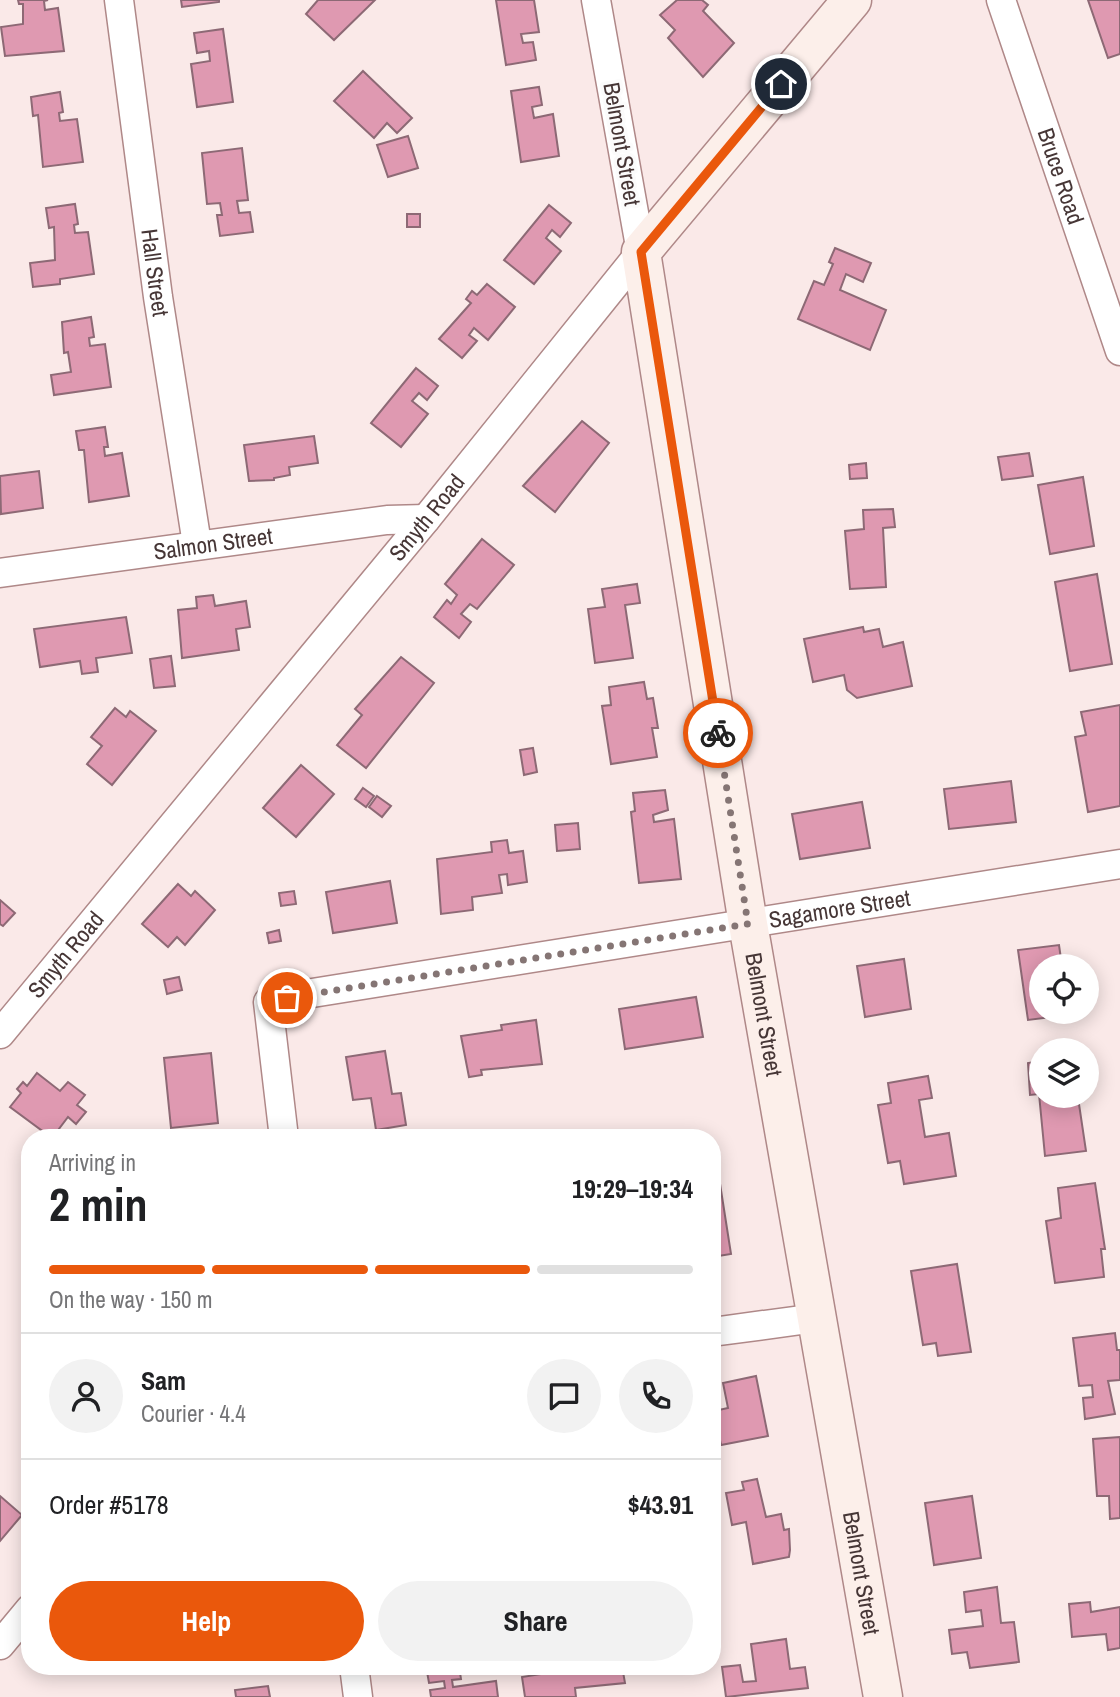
<!DOCTYPE html>
<html lang="en">
<head>
<meta charset="utf-8">
<style>
  :root { --surface:#fff; --page:#f2f2f2; --text:#202124; --muted:#757577; --line:#e0e0e0; --accent:#ea580c }
  body { margin:0; font-family:"Archivo Narrow",sans-serif; background:var(--page); color:var(--text); height:100vh; display:flex; flex-direction:column; font-size:26px; white-space:nowrap }
  * { box-sizing:border-box; margin:0 }
  p { font-size:23px; color:var(--muted) }
  .icon { flex:none; width:38px; height:38px; fill:none; stroke:currentColor; stroke-width:2; stroke-linecap:round; stroke-linejoin:round }
  .map { position:relative; flex:1; overflow:hidden }
  .panel { position:absolute; left:21px; top:1129px; width:700px; height:546px; display:flex; flex-direction:column; background:var(--surface); border-radius:28px; box-shadow:0 4px 18px #0003 }
  .panel>* { flex:none }
  .buttons { position:absolute; left:1029px; top:954px; display:grid; gap:14px }
  .buttons a { display:grid; place-items:center; width:70px; height:70px; border-radius:50%; background:var(--surface); box-shadow:0 4px 18px #0003; font-size:35px }
  .pin { position:absolute; display:grid; place-items:center; width:60px; height:60px; color:#fff; margin:-30px; border:4px solid #fff; border-radius:50%; box-shadow:0 2px 7px #0007 }
  .courier { position:absolute; display:grid; place-items:center; width:70px; height:70px; margin:-35px; border:5px solid #ea580c; border-radius:50%; background:#fff; color:#222; box-shadow:0 2px 9px #0007 }
  .overview em { font-style:normal; font-weight:700 }
  .overview div { display:flex; flex-direction:column-reverse }
  .overview { display:flex; align-items:center; justify-content:space-between; height:119px; padding:0 28px }
  h1 { font-size:46px; font-weight:700; line-height:52px }
  .bar { display:grid; grid-template-columns:repeat(4,1fr); gap:10px 7px; align-content:center; height:84px; padding:0 28px }
  .bar i { height:9px; border-radius:5px; background:var(--line) }
  .bar .on { background:var(--accent) }
  .bar p { grid-column:span 4 }
  .line { display:flex; align-items:center; gap:18px; padding:0 28px; border-top:2px solid var(--line) }
  .line div { flex:1 }
  .round { display:grid; place-items:center; flex:none; width:74px; height:74px; border-radius:37px; background:var(--page) }
  .cta { display:flex; gap:14px; margin-top:auto; padding:14px 28px }
  .cta a { flex:1; height:80px; border-radius:42px; background:var(--accent); color:#fff; font-size:28px; font-weight:700; line-height:80px; text-align:center }
  .cta a+a { background:var(--page); color:var(--text) }
  .map>svg:first-child { display:block }
  .building { fill:#df99b1; stroke:#8d6975; stroke-width:2 }
  .lines { fill:none; stroke-linecap:round; stroke-linejoin:round }
  .street-casing { stroke:#af8888; stroke-width:31 }
  .secondary-casing { stroke:#af8888; stroke-width:41 }
  .street { stroke:#fff; stroke-width:28 }
  .secondary { stroke:#fcefea; stroke-width:38 }
  .done { stroke:#857574; stroke-width:7; stroke-dasharray:0 12.6 }
  .route { stroke:#ea580c; stroke-width:9 }
  .labels { text-anchor:middle; stroke-width:7; stroke-linejoin:round; paint-order:stroke }
  .street-label { font-size:23px; fill:#463636; stroke:#fbfbfb }
</style>
</head>
<body>
<div class="map">
<svg width="1120" height="1697" viewBox="0 0 1120 1697">
  <rect width="100%" height="100%" fill="#fae9e8"/>
  <g class="building">
    <path d="M18,0H48L44,1L45,10L58,8L64,51L5,56L1,27L23,24V4H19Z"/>
    <path d="M181,0H219V2L182,7Z"/>
    <path d="M318,0H375L334,40L306,14Z"/>
    <path d="M496,0H534L539,32L521,34L523,43L533,42L536,60L506,65Z"/>
    <path d="M677,0H702L708,5L703,11L734,43L703,77L668,38L675,30L660,15Z"/>
    <path d="M1088,0H1120V54L1108,58Z"/>
    <path d="M223,29L233,102L197,107L191,64L210,61L209,51L197,53L194,33Z"/>
    <path d="M363,71L412,118L397,133L387,123L374,138L334,101Z"/>
    <path d="M539,87L542,105L532,107L534,118L553,114L559,156L521,162L511,91Z"/>
    <path d="M60,92L63,112L59,113L60,121L77,119L83,162L43,167L38,115L33,116L31,97Z"/>
    <path d="M408,136L418,168L388,177L377,145Z"/>
    <path d="M242,148L248,200L237,201L239,213L250,212L253,232L220,236L217,215H222L220,203L207,204L202,153Z"/>
    <path d="M75,204L78,224L74,225L75,233L88,232L94,274L60,279V284L33,287L30,263L55,260L54,227L49,228L46,208Z"/>
    <path d="M549,205L571,223L560,237L552,230L546,238L561,251L534,284L504,260Z"/>
    <rect x="407" y="214" width="13" height="13"/>
    <path d="M835,248L871,263L863,282L846,274L840,290L886,310L870,350L798,319L814,281L824,285L833,264L829,262Z"/>
    <path d="M487,284L515,307L488,340L474,328L469,335L477,341L462,358L439,339L471,303L466,299L472,291L477,295Z"/>
    <path d="M91,317L94,337L89,338L90,346L105,344L111,387L54,395L51,375L71,372L68,352L64,353L62,322Z"/>
    <path d="M416,368L438,386L427,400L419,393L412,401L428,414L401,447L371,423Z"/>
    <path d="M582,421L609,443L555,512L523,486Z"/>
    <path d="M105,427L108,447H104L105,456L122,453L129,496L89,502L84,450H79L76,431Z"/>
    <path d="M314,436L318,463L289,467L290,475L274,478V480L249,481L244,445Z"/>
    <path d="M1029,453L1033,476L1002,480L998,457Z"/>
    <path d="M866,463L867,478L850,479L849,465Z"/>
    <path d="M39,471L43,508L1,514L0,476Z"/>
    <path d="M1083,477L1094,546L1050,554L1038,485Z"/>
    <path d="M893,509L895,527L883,528L886,587L850,589L845,531L864,529L863,510Z"/>
    <path d="M482,539L514,565L477,609L470,604L461,614L471,622L459,638L434,617L447,600L451,604L457,595L445,584Z"/>
    <path d="M1097,574L1112,664L1070,671L1055,582Z"/>
    <path d="M637,584L640,603L625,605L633,658L595,663L588,609L605,607L602,589Z"/>
    <path d="M213,595L215,606L246,601L250,627L236,629L239,650L182,658L178,610L197,608L196,597Z"/>
    <path d="M126,617L132,653L96,658L98,672L82,674L80,661L40,667L34,629Z"/>
    <path d="M863,627L864,632L879,629L883,647L903,642L912,686L857,698L847,690L844,675L813,682L804,639Z"/>
    <path d="M171,656L175,686L154,688L150,659Z"/>
    <path d="M401,657L434,683L366,768L337,745L362,715L355,709Z"/>
    <path d="M644,682L647,699L653,698L658,728H652L657,757L611,764L602,706L611,705L609,687Z"/>
    <path d="M1120,705V806L1088,812L1075,737L1086,735L1081,712Z"/>
    <path d="M115,708L126,717L130,711L156,731L112,785L87,764L102,746L91,737Z"/>
    <path d="M533,748L537,772L524,775L520,750Z"/>
    <path d="M301,765L334,794L296,837L263,808Z"/>
    <path d="M1011,781L1016,822L949,829L944,789Z"/>
    <path d="M363,788L374,796L366,807L355,799Z"/>
    <path d="M665,790L668,810L653,815L654,822L674,819L681,879L639,883L631,812L635,811L633,793Z"/>
    <path d="M377,796L391,806L382,817L369,807Z"/>
    <path d="M862,802L870,848L800,859L792,814Z"/>
    <path d="M578,823L580,849L557,851L555,825Z"/>
    <path d="M507,840L509,853L523,851L527,882L508,885L507,874L499,875L502,893L472,897L473,910L441,914L437,859L492,852L491,842Z"/>
    <path d="M390,881L397,923L333,933L326,892Z"/>
    <path d="M178,884L191,896L195,891L215,910L185,945L177,937L168,947L142,924Z"/>
    <path d="M294,891L296,904L281,906L279,893Z"/>
    <path d="M0,900L15,913L3,926L0,924Z"/>
    <path d="M279,930L281,941L269,943L267,933Z"/>
    <path d="M1059,945L1062,966H1041V1012H1067L1068,1015L1028,1020L1018,950Z"/>
    <path d="M904,959L911,1009L865,1017L857,966Z"/>
    <path d="M179,977L182,990L167,994L164,980Z"/>
    <path d="M696,997L703,1037L625,1049L619,1009Z"/>
    <path d="M536,1020L542,1064L481,1070L482,1075L469,1077L461,1036L502,1030L501,1025Z"/>
    <path d="M385,1051L392,1094L401,1093L406,1125L376,1130L371,1098L353,1100L346,1057Z"/>
    <path d="M211,1053L218,1123L171,1128L164,1058Z"/>
    <path d="M1041,1061V1096H1061L1062,1106L1079,1104L1086,1151L1045,1156L1039,1094L1030,1095L1028,1063Z"/>
    <path d="M37,1073L60,1091L68,1082L85,1095L77,1105L86,1112L76,1124L68,1117L52,1138L10,1107L21,1093L17,1089L23,1082L27,1086Z"/>
    <path d="M928,1076L932,1098L919,1100L925,1137L949,1133L956,1176L904,1184L900,1161L888,1163L878,1105L891,1103L888,1083Z"/>
    <path d="M718,1171L731,1254L712,1257V1172Z"/>
    <path d="M1095,1183L1105,1249H1101L1104,1277L1055,1283L1046,1221L1061,1218L1058,1188Z"/>
    <path d="M957,1264L971,1352L938,1356L936,1343L923,1345L911,1271Z"/>
    <path d="M1115,1333L1117,1350H1120V1380L1108,1381L1115,1414L1085,1419L1083,1398L1093,1397L1092,1385L1079,1386L1073,1338Z"/>
    <path d="M756,1376L768,1436L721,1445L714,1411L728,1408L723,1383Z"/>
    <path d="M1120,1437V1518L1110,1519L1109,1496H1097L1093,1439Z"/>
    <path d="M757,1479L766,1517L781,1514L784,1530L789,1529L790,1550L789,1557L753,1564L746,1522L732,1525L726,1493L744,1490L742,1482Z"/>
    <path d="M0,1496L22,1515L0,1541Z"/>
    <path d="M972,1496L981,1558L934,1565L925,1503Z"/>
    <path d="M997,1587L1001,1623L1014,1622L1019,1662L970,1668L967,1652L952,1654L949,1630L983,1626L981,1610L966,1612L964,1592Z"/>
    <path d="M1090,1602L1091,1612L1120,1607V1648L1108,1650L1106,1634L1072,1637L1069,1604Z"/>
    <path d="M786,1639L790,1669L805,1667L808,1688L726,1697L722,1667L740,1665L743,1682L756,1681L751,1644Z"/>
    <path d="M426,1666H459L461,1679L452,1680L453,1687L496,1681L498,1697H431L430,1690L445,1688L444,1681L429,1683Z"/>
    <path d="M554,1666H572V1669L622,1666L625,1683L575,1688L576,1697H525L522,1677L554,1672Z"/>
    <path d="M268,1686L270,1697H236L235,1690Z"/>
  </g>
  <g class="lines">
    <g class="street-casing">
      <g id="street">
        <path id="s1" d="M119,0L158,297L197,544"/>
        <path id="s2" d="M1001,0L1120,351"/>
        <path id="s3" d="M0,573L387,520L426,519"/>
        <path id="s4" d="M0,1034L426,519L641,252L596,0"/>
        <path id="s5" d="M284,1138L268,1002L306,994L1120,864"/>
        <path d="M712,1332L816,1318"/>
        <path d="M0,1645L30,1609"/>
        <path d="M354,1666L358,1697"/>
      </g>
    </g>
    <g class="secondary-casing">
      <g id="secondary">
        <path id="s6" d="M852,0L641,252L748,924L883,1697"/>
      </g>
    </g>
    <use href="#street" class="street"/>
    <use href="#secondary" class="secondary"/>
  </g>
  <g class="lines">
    <path class="done" d="M287,998L748,924L718,733"/>
    <path class="route" d="M718,733L641,252L781,84"/>
  </g>
  <g class="labels">
    <g class="street-label">
      <text transform="translate(622 144) rotate(80)" y="8">Belmont Street</text>
      <text dy="8" stroke="none"><textPath href="#s2" startOffset="186">Bruce Road</textPath></text>
      <text dy="8" stroke="none"><textPath href="#s1" startOffset="275">Hall Street</textPath></text>
      <text dy="8" stroke="none"><textPath href="#s4" startOffset="670">Smyth Road</textPath></text>
      <text dy="8" stroke="none"><textPath href="#s3" startOffset="215">Salmon Street</textPath></text>
      <text dy="8" stroke="none"><textPath href="#s5" startOffset="716">Sagamore Street</textPath></text>
      <text dy="8" stroke="none"><textPath href="#s4" startOffset="103">Smyth Road</textPath></text>
      <text dy="8" stroke="none"><textPath href="#s6" startOffset="1101">Belmont Street</textPath></text>
      <text dy="8" stroke="none"><textPath href="#s6" startOffset="1668">Belmont Street</textPath></text>
    </g>
  </g>
</svg>
<div class="buttons">
<a><svg class="icon" aria-label="locate" viewBox="0 0 24 24"><circle cx="12" cy="12" r="6"/><path d="M12 2v4M12 18v4M2 12h4M18 12h4"/></svg></a>
<a><svg class="icon" aria-label="layers" viewBox="0 0 24 24"><path d="M12 4l9 5-9 5-9-5zM3 14l9 5 9-5"/></svg></a>
</div>
<div class="pin" style="left:287px;top:998px;background:#ea580c"><svg class="icon" aria-label="bag" viewBox="0 0 24 24"><path d="M5 8h14l-1 12H6zM9 8a3 3 0 0 1 6 0"/></svg></div>
<div class="pin" style="left:781px;top:84px;background:#1f2937"><svg class="icon" aria-label="home" viewBox="0 0 24 24"><path d="M3 11l9-7 9 7M6 9v11h12V9"/></svg></div>
<div class="courier" style="left:718px;top:733px"><svg class="icon" aria-label="bike" viewBox="0 0 24 24"><circle cx="6" cy="16" r="4"/><circle cx="18" cy="16" r="4"/><path d="M6 16l4-8h5l3 8M10 8l3 8H6M13 5h3"/></svg></div>
<section class="panel">
<div class="overview"><div><h1>2 min</h1><p>Arriving in</p></div><em>19:29–19:34</em></div>
<div class="bar"><i class="on"></i><i class="on"></i><i class="on"></i><i></i><p>On the way · 150 m</p></div>
<div class="line" style="height:126px"><a class="round"><svg class="icon" aria-label="person" viewBox="0 0 24 24"><circle cx="12" cy="8" r="4"/><path d="M4 21q1-7 8-7t8 7"/></svg></a><div><b>Sam</b><p>Courier · 4.4</p></div><a class="round"><svg class="icon" aria-label="chat" viewBox="0 0 24 24"><path d="M4 5h16v11H9l-5 4z"/></svg></a><a class="round"><svg class="icon" aria-label="phone" viewBox="0 0 24 24"><path d="M5 4h4l2 5-3 2q2 4 5 5l2-3 5 2v4C11 20 4 13 5 4z"/></svg></a></div>
<div class="line" style="height:91px"><div>Order #5178</div><b>$43.91</b></div>
<div class="cta"><a>Help</a><a>Share</a></div>
</section>
</div>
</body>
</html>
